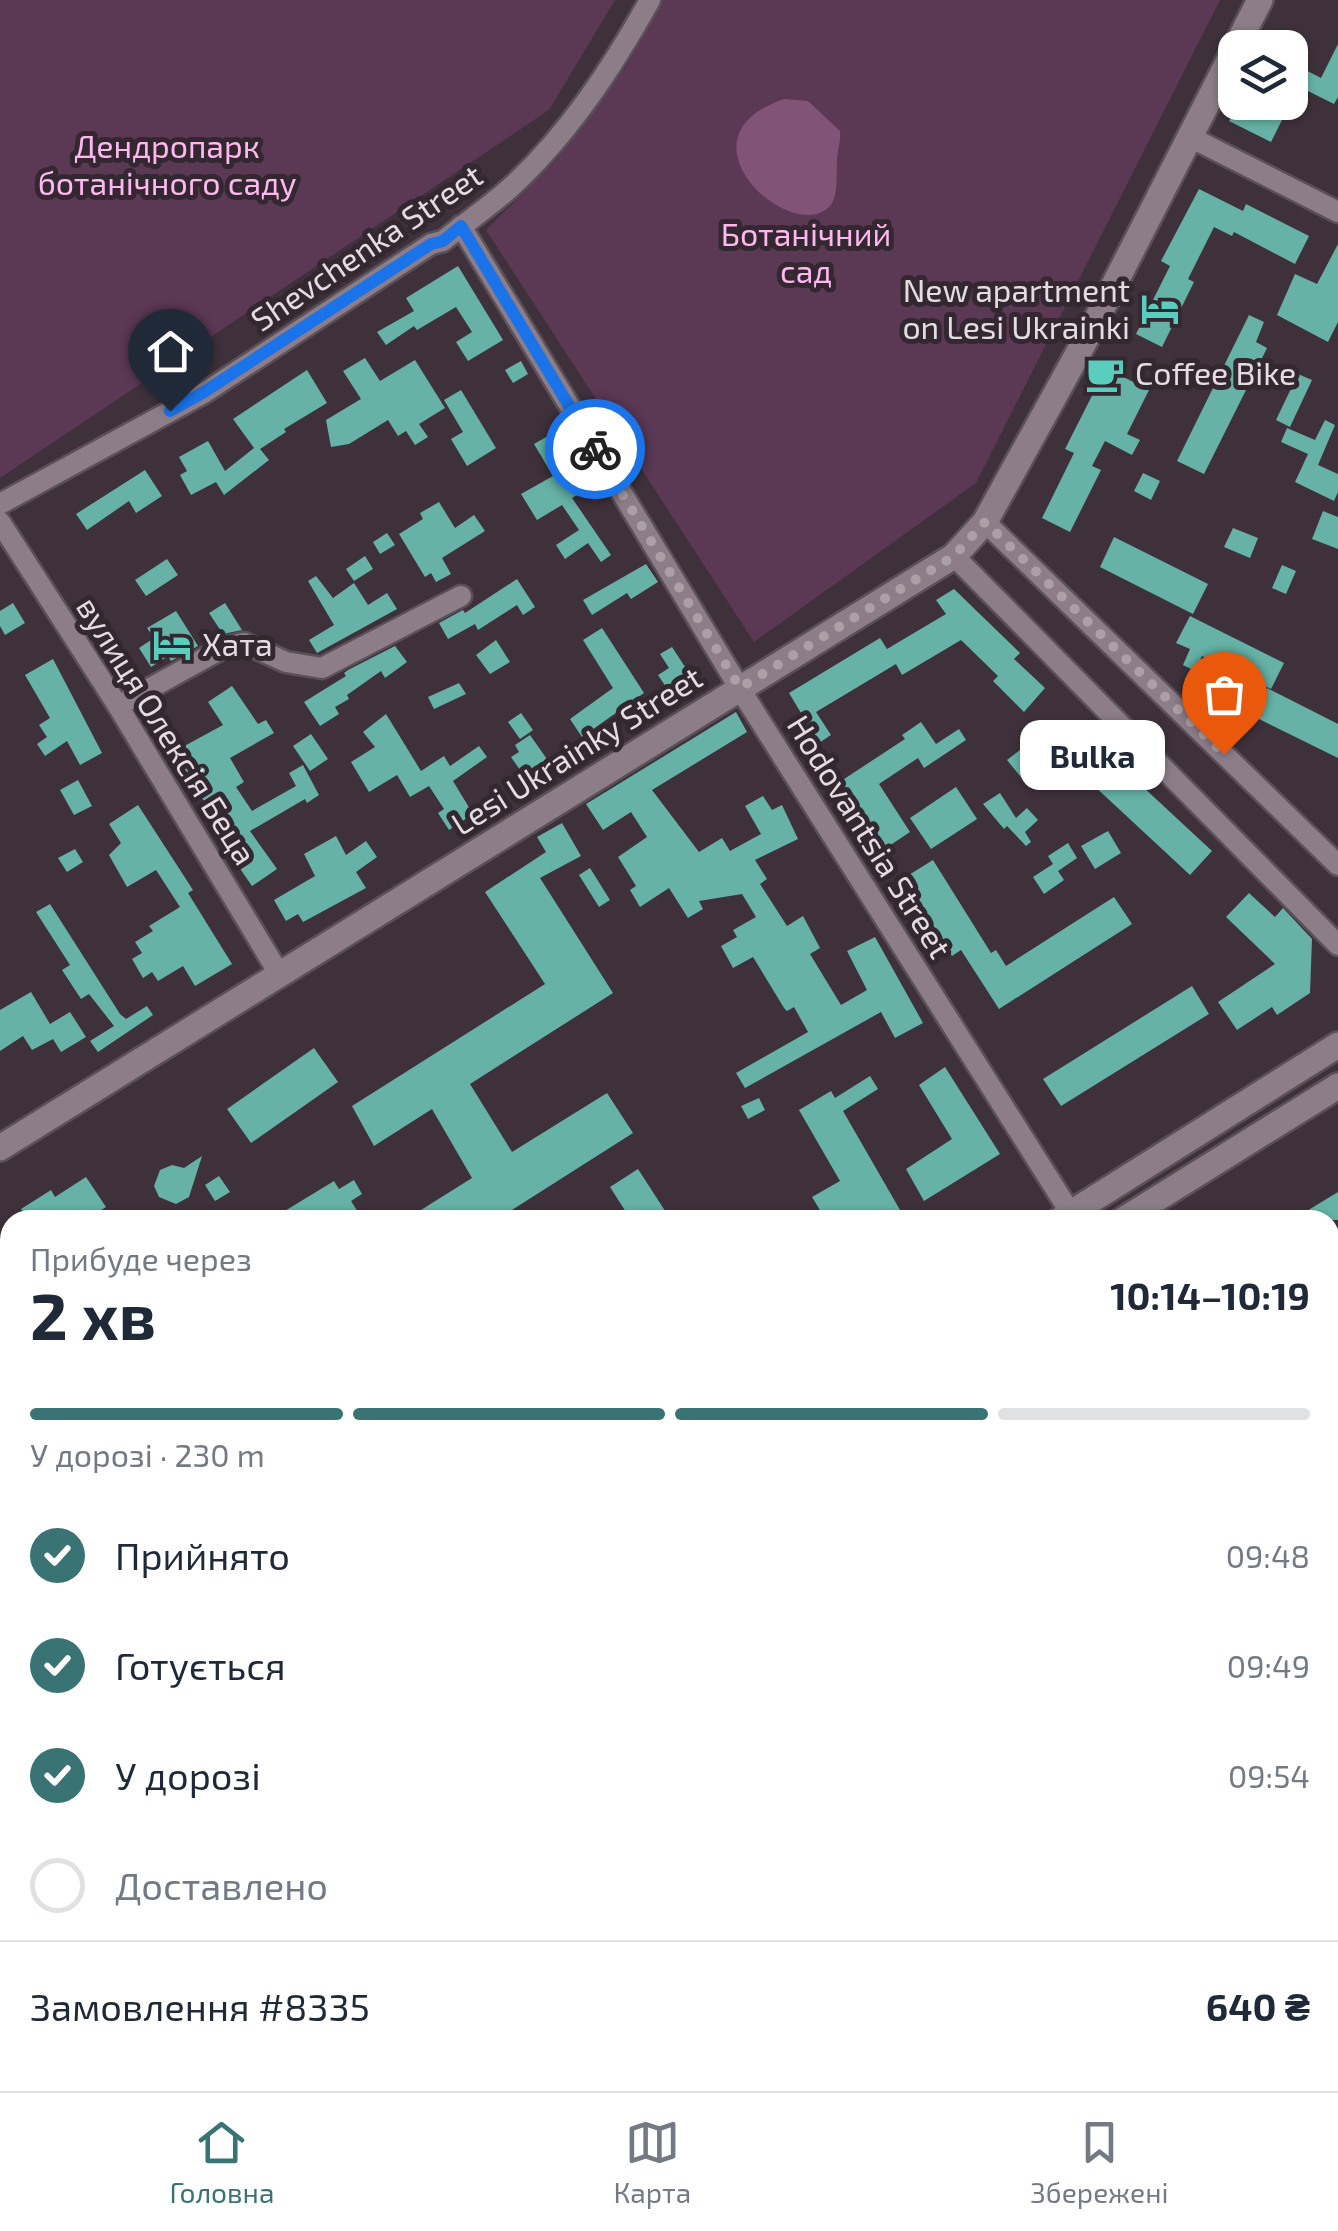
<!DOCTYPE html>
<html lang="uk">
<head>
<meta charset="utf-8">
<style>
  :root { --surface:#fff; --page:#f6f6f7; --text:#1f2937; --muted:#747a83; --line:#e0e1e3; --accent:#397374 }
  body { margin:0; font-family:"Exo 2",sans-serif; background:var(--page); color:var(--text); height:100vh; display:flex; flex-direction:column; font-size:38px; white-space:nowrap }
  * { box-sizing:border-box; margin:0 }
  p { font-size:32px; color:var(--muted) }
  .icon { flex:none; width:55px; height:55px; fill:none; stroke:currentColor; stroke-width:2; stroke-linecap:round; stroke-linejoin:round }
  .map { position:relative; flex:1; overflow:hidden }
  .drawer { position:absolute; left:0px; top:1210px; width:1340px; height:882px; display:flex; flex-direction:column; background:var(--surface); border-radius:30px 30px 0 0; box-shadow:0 2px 8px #0004 }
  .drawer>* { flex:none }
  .tools { position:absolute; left:1218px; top:30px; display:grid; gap:20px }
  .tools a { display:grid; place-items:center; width:90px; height:90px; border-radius:20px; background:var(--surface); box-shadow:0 2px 8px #0004; font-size:50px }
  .pin { position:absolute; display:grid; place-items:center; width:85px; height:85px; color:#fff; margin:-102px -42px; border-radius:50% 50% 50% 0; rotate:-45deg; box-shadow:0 0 10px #0007 }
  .pin .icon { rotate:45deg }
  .courier { position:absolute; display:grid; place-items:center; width:100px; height:100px; margin:-50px; border:8px solid #1a73e8; border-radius:50%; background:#fff; color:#222; box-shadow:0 2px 12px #0007 }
  .bubble { position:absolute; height:70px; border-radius:20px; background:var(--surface); box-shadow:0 2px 8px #0004; font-size:32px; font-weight:700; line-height:70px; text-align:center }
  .head em { font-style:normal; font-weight:700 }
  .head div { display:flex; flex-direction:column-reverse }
  .head { display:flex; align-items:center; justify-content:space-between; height:170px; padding:0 30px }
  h1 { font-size:65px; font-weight:700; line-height:75px }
  .bar { display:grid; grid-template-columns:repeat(4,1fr); gap:15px 10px; align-content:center; height:120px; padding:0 30px }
  .bar i { height:12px; border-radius:8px; background:var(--line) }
  .bar .active { background:var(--accent) }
  .bar p { grid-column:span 4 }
  .line { display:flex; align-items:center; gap:25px; padding:0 30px; border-top:2px solid var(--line) }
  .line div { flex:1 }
  ol { padding:0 30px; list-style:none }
  li { display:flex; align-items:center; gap:30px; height:110px }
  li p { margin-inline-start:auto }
  li .icon { padding:10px; border-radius:50%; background:var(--accent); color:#fff; stroke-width:4 }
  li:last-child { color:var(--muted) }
  li i { width:55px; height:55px; border:5px solid var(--line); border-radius:50% }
  .menu { display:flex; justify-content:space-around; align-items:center; height:140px; border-top:2px solid var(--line); background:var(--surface); font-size:28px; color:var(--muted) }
  .menu a { display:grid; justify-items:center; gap:5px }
  .menu .active { color:var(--accent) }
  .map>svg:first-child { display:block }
  .green { fill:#5b3854 }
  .water { fill:#815477 }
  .building { fill:#66b2a6 }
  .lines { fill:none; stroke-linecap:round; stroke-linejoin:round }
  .street-casing { stroke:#5a5058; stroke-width:25 }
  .secondary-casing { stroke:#5a5058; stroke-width:30 }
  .primary-casing { stroke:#5a5058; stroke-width:30 }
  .street { stroke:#8c7d88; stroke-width:20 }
  .secondary { stroke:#8c7d88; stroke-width:25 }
  .primary { stroke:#b581aa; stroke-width:25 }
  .done { stroke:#aba0a8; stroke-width:10; stroke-dasharray:0 18 }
  .route { stroke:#1a73e8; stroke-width:12 }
  .labels { text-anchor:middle; stroke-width:10; stroke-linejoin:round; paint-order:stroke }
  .park-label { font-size:32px; fill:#ffb8ef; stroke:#332730 }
  .street-label { font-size:32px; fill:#e5dce3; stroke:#332730 }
  .poi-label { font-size:32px; fill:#e5dce3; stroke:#332730; text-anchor:start }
</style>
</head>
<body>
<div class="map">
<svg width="1338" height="2091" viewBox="0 0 1338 2091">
  <rect width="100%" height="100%" fill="#3e313b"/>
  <g class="green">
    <path d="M0,0H615L549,110L0,478Z"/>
    <path d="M663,0H1220L976,483L754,642L486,230L557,159L626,66Z"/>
    <path d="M846,2082L849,2091H476L474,2083Z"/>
    <path d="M1153,2082L1156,2091H936L934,2083Z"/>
  </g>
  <path class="water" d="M784,99L808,101L840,131C841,142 837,151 837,162C836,175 839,197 829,207C790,245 671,137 784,99Z"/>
  <g class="building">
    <path d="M1338,44V97L1334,104L1290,82V62L1321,78Z"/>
    <path d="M1238,102H1291L1271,142L1229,121Z"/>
    <path d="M1199,189L1243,211L1246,204L1309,236L1295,264L1234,232L1232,236L1214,227L1188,279L1194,282L1162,347L1136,334L1170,266L1161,261Z"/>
    <path d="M1338,244V322L1328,342L1277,315L1295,274L1317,284Z"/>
    <path d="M458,266L503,340L468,361L456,342L472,332L456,307L417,330L414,326L386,345L377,332L414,311L406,298Z"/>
    <path d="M1249,315L1264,322L1256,342L1267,348L1204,474L1177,461Z"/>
    <path d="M365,358L380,381L415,360L445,408L419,424L428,437L415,445L406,431L398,436L388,420L349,444L331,447L326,420L361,399L343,371Z"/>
    <path d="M521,361L528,374L513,383L505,370Z"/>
    <path d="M1106,368L1149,390L1127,434L1140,440L1132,455L1105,441L1092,466L1101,470L1070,532L1042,518L1074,453L1065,449Z"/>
    <path d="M307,370L327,403L284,429L286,432L260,449L269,460L224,495L216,482L191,495L180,475L187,471L179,457L208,441L225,471L254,448L233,419Z"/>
    <path d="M1298,374L1312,380L1290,427L1276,420Z"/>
    <path d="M461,390L496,448L467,466L451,439L463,432L444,400Z"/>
    <path d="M1325,420L1335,425L1318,465L1338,474V492L1334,501L1295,482L1308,454L1281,442L1287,428L1315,440Z"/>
    <path d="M562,428L597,483L572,498L611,555L601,562L588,543L565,559L556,545L579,530L562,505L537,520L521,494L553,476L534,444Z"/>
    <path d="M145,470L162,496L136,513L129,501L87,530L76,514Z"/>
    <path d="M1143,473L1160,481L1151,500L1134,491Z"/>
    <path d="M439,502L455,528L474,515L485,531L442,558L451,574L436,582L431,573L425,577L399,534L423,519L420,513Z"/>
    <path d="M1323,511L1338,517V549L1312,539Z"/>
    <path d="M1233,528L1258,538L1250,558L1224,547Z"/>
    <path d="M387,533L395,545L380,554L373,542Z"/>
    <path d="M1114,537L1208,584L1193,614L1100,567Z"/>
    <path d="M365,556L373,569L354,581L346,569Z"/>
    <path d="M167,559L178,575L146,596L135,580Z"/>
    <path d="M646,564L658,582L631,599L627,593L592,615L583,600Z"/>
    <path d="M1282,565L1296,571L1286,594L1272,588Z"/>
    <path d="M316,576L333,598L354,583L368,605L387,593L397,609L317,653L309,640L334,625L308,581Z"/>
    <path d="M517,579L535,607L523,615L517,605L478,630L475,624L448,639L439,623L463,610L465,613Z"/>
    <path d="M954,589L1020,653L1014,659L1045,688L1024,712L993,681L998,676L961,640L902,675L896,664L816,712L831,735L819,743L789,693L880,638L887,649L946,614L936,600Z"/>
    <path d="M13,603L25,623L5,635L0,626V611Z"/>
    <path d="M225,603L242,630L223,634L209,613Z"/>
    <path d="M176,611L198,646L171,661L168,656L151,667L139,648L154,638L147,628Z"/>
    <path d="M1190,616L1284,663L1271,689L1202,656L1195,671L1183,665L1190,649L1176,643Z"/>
    <path d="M602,628L644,693L582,737L570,719L613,688L583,640Z"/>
    <path d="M496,640L510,662L490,674L476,655Z"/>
    <path d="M395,646L407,662L385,678L381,671L347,695L349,699L335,707L339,714L320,726L304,702L346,676L344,673L348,670Z"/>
    <path d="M672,647L689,673L685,676L693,690L680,698L671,684L666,687L658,675L669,668L660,654Z"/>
    <path d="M53,659L102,753L80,765L67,741L45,756L37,744L47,737L39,725L50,718L25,675Z"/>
    <path d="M459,683L466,694L434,709L428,697Z"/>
    <path d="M232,686L258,724L266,720L274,733L230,758L244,782L236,787L252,811L296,786L289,773L303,765L319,795L307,803L305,799L250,831L277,869L252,886L232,857L238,853L212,812L189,780L181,784L166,756L223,725L208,702Z"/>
    <path d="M1267,688L1338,724V758L1253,716Z"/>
    <path d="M736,712L747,732L652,790L699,852L722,838L730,851L761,834L745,806L763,796L772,810L782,805L798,839L755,860L767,879L760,884L787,926L803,916L820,948L810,954L841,1005L867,990L847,951L875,937L923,1023L895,1038L881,1012L745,1088L736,1073L808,1032L794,1007L787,1011L784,1008L753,957L733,968L721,946L737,937L733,930L756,917L742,894L699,901L703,909L688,918L669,888L640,907L630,890L636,886L618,857L647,837L631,812L603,830L586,804Z"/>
    <path d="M521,713L533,730L520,739L508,722Z"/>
    <path d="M386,714L421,771L444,756L450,766L479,746L487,757L453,781L473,814L449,830L438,813L444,809L429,786L410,797L397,775L369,792L351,762L375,747L363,732Z"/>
    <path d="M921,722L936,744L959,729L966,740L924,768L918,758L879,784L910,832L883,850L865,821L853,829L842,811L852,804L838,783L905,739L902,735Z"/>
    <path d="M1085,733L1212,851L1190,875L1063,757Z"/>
    <path d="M311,734L328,759L310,771L293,746Z"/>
    <path d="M530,735L556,772L541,782L535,775L527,780L511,757L519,752L515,745Z"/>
    <path d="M1020,750L1042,776L1029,787L1007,760Z"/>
    <path d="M78,780L92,806L74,815L60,790Z"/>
    <path d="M956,787L977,819L931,849L910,818Z"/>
    <path d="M1000,793L1016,818L1027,808L1038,820L1025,832L1031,842L1026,846L1007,826L1004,829L983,804Z"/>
    <path d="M138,805L193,890L188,893L232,964L195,986L183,966L158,981L152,972L143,978L132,959L142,953L135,942L153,931L149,926L180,907L156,870L127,887L109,855L121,843L109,824Z"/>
    <path d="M562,823L581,856L540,878L613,993L470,1084L512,1152L607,1093L633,1133L496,1220H405L472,1178L432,1109L374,1146L352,1106L545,984L485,892L546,852L537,837Z"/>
    <path d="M1108,831L1121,853L1095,869L1081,846Z"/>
    <path d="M336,836L346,855L366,841L377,857L356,872L366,888L303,922L298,914L286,921L274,900L315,876L304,854Z"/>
    <path d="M1068,843L1077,858L1058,871L1064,880L1044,894L1033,877L1053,864L1048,856Z"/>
    <path d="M75,849L83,862L67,872L58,858Z"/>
    <path d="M933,860L991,953L996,950L1006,966L1114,897L1132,924L999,1009L961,950L952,956L904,878Z"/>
    <path d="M590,868L610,900L599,907L579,875Z"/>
    <path d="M1249,893L1275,917L1283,908L1312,939L1310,993L1277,1015L1272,1007L1237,1030L1218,1002L1275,964L1226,917Z"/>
    <path d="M50,904L120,1014L126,1019L147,1006L153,1015L98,1052L90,1041L114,1026L89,994L81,999L62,970L70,965L36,912Z"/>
    <path d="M1192,986L1209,1014L1061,1106L1043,1079Z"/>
    <path d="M31,992L50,1024L70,1012L86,1037L61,1052L53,1039L32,1050L23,1036L0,1051V1010Z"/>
    <path d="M314,1048L338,1082L251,1143L227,1109Z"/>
    <path d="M945,1067L1000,1154L924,1201L906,1169L952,1139L919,1085Z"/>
    <path d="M870,1076L878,1089L843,1111L900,1210L882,1220H826L812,1197L840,1181L799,1110L831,1091L835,1098Z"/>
    <path d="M759,1098L765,1110L748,1119L741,1106Z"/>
    <path d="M202,1156L189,1197L176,1204L159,1197L154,1186L160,1170L172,1165L184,1168Z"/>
    <path d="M638,1169L671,1220H631L610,1187Z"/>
    <path d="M219,1176L230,1192L215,1201L205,1185Z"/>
    <path d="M86,1177L106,1207L86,1220H28L21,1209L51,1190L55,1197Z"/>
    <path d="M354,1180L362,1194L351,1201L363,1220H338L333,1212L319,1220H270L334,1181L339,1189Z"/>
    <path d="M1338,1192V1220H1292Z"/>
  </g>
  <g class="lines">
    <g class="street-casing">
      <g id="street">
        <path d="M1188,136L1338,212"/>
        <path d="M461,226L740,689L1075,1220"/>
        <path d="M0,504L204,393L431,244L443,241C465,223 489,207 510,188C568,135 612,68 650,0"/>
        <path d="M0,522L118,706L278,972"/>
        <path d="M985,522L1338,865"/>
        <path d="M954,556L1338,945"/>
        <path d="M118,706L223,648L244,643L286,662L322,668L461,596"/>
        <path d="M0,1575L10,1569"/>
        <path d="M1330,1622L1338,1634"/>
      </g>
    </g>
    <g class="secondary-casing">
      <g id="secondary">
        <path d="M0,1148L954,556L985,522L1092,328L1260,0"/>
        <path d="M1060,1220L1338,1045"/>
        <path d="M1123,1220L1338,1086"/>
        <path d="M0,1521L10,1536"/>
      </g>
    </g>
    <g class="primary-casing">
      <g id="primary">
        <path d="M0,1902L10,1895"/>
        <path d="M207,2082L209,2091"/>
      </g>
    </g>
    <use href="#street" class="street"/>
    <use href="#secondary" class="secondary"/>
    <use href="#primary" class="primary"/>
  </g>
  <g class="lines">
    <path class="done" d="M595,449L740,688L954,556L985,522L1224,754"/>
    <path class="route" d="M170,411L204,392L431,244L443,241L461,226L595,449"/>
  </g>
  <defs>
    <g id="hotel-bare" transform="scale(3)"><path d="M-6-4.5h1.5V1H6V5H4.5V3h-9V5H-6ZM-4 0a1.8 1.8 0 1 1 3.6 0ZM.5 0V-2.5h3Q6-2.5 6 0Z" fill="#59cebe" stroke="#332730" stroke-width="2.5" paint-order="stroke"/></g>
    <g id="cafe-bare" transform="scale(3)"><path d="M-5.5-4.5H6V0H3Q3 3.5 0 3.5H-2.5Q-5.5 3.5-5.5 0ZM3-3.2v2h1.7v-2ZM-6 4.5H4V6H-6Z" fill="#59cebe" stroke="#332730" stroke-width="2.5" paint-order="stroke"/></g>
  </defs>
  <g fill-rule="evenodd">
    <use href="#hotel-bare" x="1160" y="309"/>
    <use href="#cafe-bare" x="1105" y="374"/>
    <use href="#hotel-bare" x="172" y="645"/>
  </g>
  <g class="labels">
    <g class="park-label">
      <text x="167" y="158">Дендропарк<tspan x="167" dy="37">ботанічного саду</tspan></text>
      <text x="806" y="246">Ботанічний<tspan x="806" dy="37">сад</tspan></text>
    </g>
    <g class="street-label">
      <text transform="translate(367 248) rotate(-34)" y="11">Shevchenka Street</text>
      <text transform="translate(166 731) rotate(58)" y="11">вулиця Олексія Беца</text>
      <text transform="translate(577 751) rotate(-32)" y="11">Lesi Ukrainky Street</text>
      <text transform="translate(869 837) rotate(58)" y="11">Hodovantsia Street</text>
    </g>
    <g class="poi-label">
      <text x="1130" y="302" text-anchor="end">New apartment<tspan x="1130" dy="37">on Lesi Ukrainki</tspan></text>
      <text x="1135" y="385">Coffee Bike</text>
      <text x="202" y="656">Хата</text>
    </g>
  </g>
</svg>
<div class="tools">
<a><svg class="icon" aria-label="layers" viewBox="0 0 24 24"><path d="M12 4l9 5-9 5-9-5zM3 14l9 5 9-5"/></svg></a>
</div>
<div class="pin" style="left:1224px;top:754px;background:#ea580c"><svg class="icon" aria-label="bag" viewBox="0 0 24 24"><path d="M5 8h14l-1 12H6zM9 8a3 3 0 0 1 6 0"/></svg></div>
<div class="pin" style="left:170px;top:411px;background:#1f2937"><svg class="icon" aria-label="home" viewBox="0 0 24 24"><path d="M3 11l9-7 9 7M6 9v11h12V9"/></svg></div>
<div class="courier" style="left:595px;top:449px"><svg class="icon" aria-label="bike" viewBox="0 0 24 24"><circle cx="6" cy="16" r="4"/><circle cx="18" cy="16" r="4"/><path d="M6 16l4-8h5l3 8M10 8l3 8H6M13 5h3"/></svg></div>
<div class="bubble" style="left:1020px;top:720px;width:145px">Bulka</div>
<section class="drawer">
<div class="head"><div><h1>2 хв</h1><p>Прибуде через</p></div><em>10:14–10:19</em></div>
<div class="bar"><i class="active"></i><i class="active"></i><i class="active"></i><i></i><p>У дорозі · 230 m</p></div>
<ol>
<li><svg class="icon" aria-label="check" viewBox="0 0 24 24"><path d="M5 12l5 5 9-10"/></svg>Прийнято<p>09:48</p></li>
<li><svg class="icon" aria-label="check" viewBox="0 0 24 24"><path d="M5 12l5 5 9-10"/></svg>Готується<p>09:49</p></li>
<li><svg class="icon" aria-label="check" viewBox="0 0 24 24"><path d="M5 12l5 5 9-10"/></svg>У дорозі<p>09:54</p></li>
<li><i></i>Доставлено</li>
</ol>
<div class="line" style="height:130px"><div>Замовлення #8335</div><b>640 ₴</b></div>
</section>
</div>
<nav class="menu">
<a class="active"><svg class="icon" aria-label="home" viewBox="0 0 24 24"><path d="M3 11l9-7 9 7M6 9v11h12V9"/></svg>Головна</a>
<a><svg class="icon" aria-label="map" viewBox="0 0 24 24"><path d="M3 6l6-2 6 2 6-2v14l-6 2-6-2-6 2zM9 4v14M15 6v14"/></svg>Карта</a>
<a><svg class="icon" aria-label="saved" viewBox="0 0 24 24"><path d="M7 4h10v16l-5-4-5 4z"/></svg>Збережені</a>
</nav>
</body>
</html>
